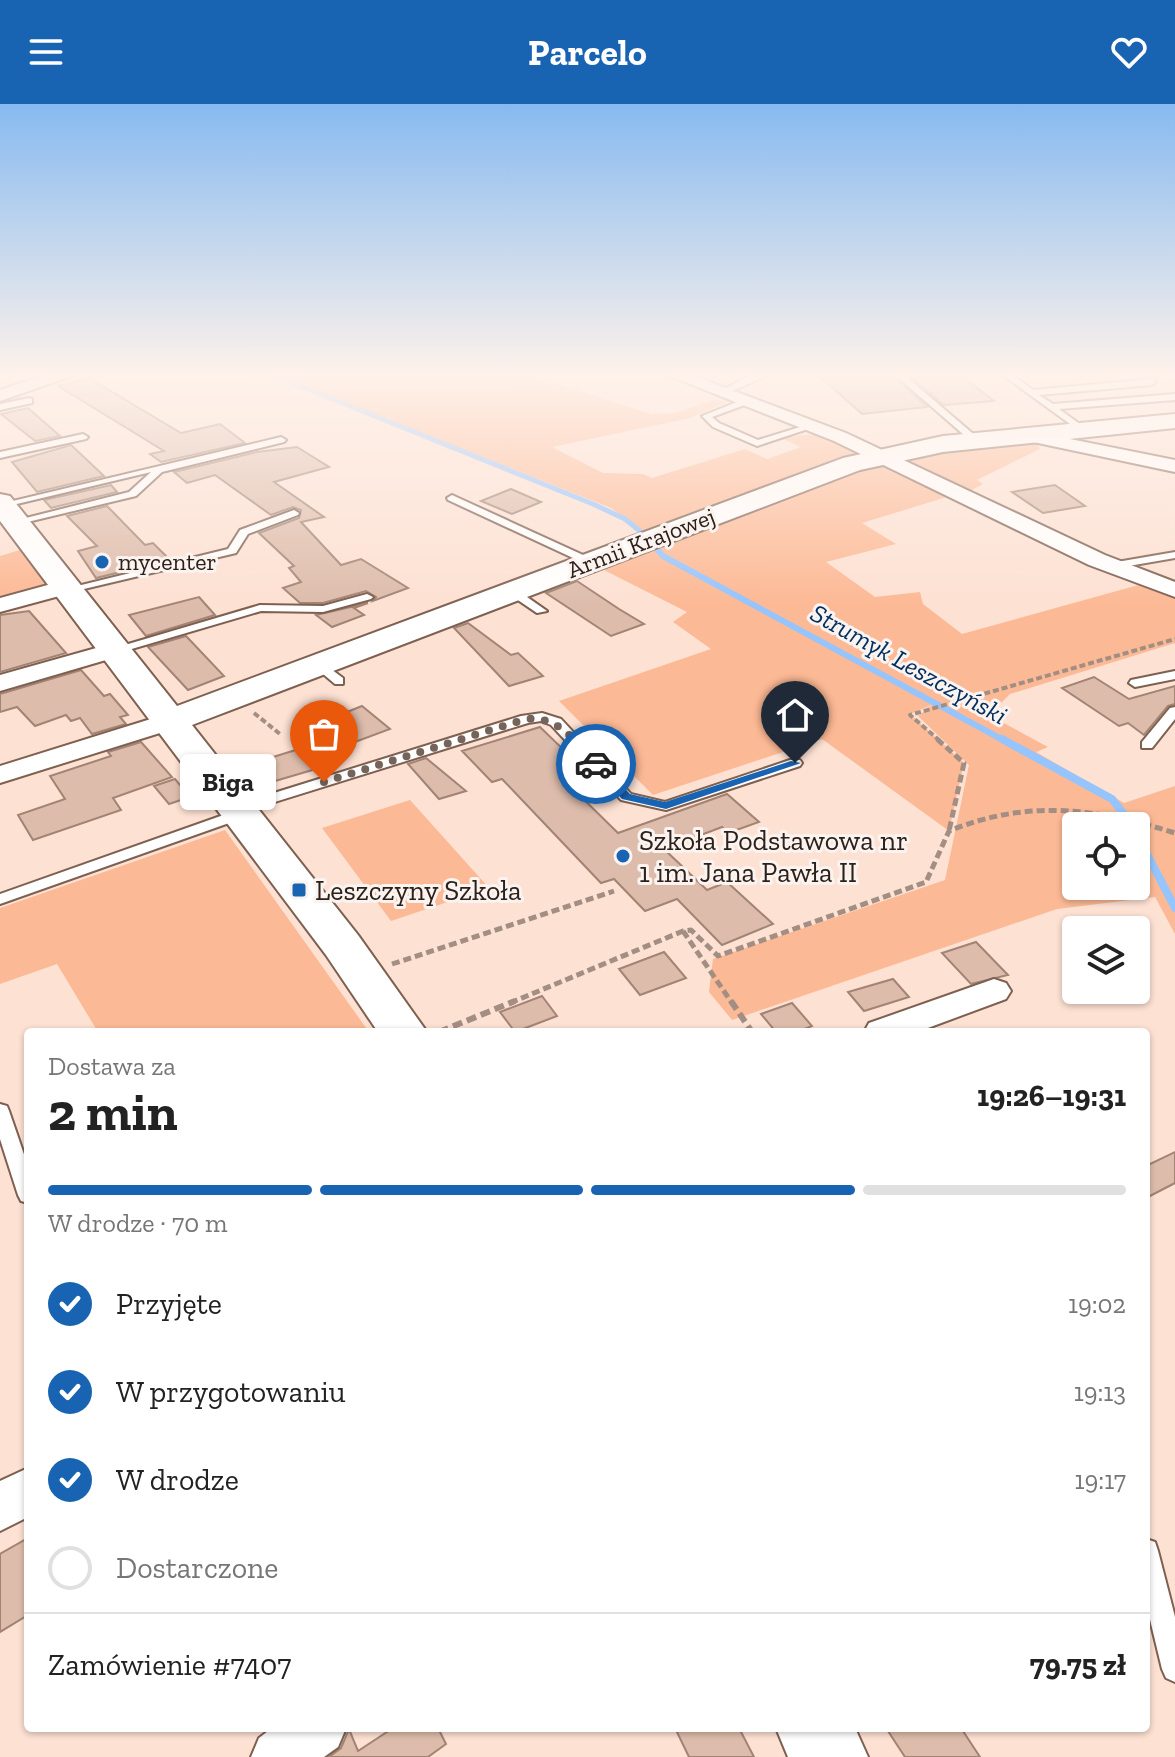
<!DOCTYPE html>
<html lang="pl">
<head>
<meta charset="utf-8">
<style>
  :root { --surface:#fff; --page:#f6f6f6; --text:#222; --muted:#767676; --line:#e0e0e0; --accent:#1963b3 }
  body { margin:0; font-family:"Zilla Slab",serif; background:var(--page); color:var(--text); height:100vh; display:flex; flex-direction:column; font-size:30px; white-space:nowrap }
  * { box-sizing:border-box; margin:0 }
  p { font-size:26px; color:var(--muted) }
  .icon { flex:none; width:44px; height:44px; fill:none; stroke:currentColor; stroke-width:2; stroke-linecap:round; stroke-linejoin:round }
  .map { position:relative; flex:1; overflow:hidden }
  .side { position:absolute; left:24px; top:924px; width:1126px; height:704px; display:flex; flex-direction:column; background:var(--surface); border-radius:8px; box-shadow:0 2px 6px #0004 }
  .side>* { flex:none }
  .controls { position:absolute; left:1062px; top:708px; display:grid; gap:16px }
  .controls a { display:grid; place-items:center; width:88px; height:88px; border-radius:8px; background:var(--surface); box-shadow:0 2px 6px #0004; font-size:40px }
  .pin { position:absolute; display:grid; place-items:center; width:68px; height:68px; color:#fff; margin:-82px -34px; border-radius:50% 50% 50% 0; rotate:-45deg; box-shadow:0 0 8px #0007 }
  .pin .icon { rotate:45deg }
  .courier { position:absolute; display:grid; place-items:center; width:80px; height:80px; margin:-40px; border:6px solid #1963b3; border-radius:50%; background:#fff; color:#222; box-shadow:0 2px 10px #0007 }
  .bubble { position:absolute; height:56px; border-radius:8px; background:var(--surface); box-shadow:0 2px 6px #0004; font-size:26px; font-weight:700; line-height:56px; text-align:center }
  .headline em { font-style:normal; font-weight:700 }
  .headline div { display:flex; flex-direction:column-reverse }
  .headline { display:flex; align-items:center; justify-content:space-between; height:136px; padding:0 24px }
  h1 { font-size:52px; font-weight:700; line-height:60px }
  .bar { display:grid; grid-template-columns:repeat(4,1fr); gap:12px 8px; align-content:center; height:96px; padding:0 24px }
  .bar i { height:10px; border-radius:6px; background:var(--line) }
  .bar .selected { background:var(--accent) }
  .bar p { grid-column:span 4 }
  .line { display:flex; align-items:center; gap:20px; padding:0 24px; border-top:2px solid var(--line) }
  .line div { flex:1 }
  ol { padding:0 24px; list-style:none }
  li { display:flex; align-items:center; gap:24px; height:88px }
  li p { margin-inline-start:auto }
  li .icon { padding:8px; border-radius:50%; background:var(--accent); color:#fff; stroke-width:4 }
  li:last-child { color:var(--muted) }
  li i { width:44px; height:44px; border:4px solid var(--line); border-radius:50% }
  header { display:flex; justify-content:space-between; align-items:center; height:104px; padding:0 24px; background:var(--accent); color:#fff; font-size:36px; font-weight:700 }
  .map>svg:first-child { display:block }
  .green { fill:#fcb995; fill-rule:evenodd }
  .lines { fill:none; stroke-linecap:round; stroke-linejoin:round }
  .stream-far2 { stroke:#96c4fd; stroke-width:5 }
  .stream-far1 { stroke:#96c4fd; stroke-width:6 }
  .stream { stroke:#96c4fd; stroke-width:8 }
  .building { fill:#ddbcab; stroke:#a38474; stroke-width:2 }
  .lane-casing { stroke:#7e6051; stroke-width:4 }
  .street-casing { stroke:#7e6051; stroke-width:4 }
  .secondary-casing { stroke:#7e6051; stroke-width:4 }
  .path-far2 { stroke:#a38e83; stroke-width:4; stroke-dasharray:6 3; stroke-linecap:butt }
  .path-far1 { stroke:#a38e83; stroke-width:5; stroke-dasharray:8 4; stroke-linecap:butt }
  .path { stroke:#a38e83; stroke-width:6; stroke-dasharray:10 5; stroke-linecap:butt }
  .lane { fill:#fff; fill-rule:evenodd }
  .street { fill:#fff; fill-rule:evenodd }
  .secondary { fill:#fff; fill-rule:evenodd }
  .route { fill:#1963b3 }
  .done { stroke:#75645a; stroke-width:8; stroke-dasharray:0 14.4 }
  .poi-dot { fill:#1963b3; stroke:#faf3f0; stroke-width:3 }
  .labels { text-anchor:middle; stroke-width:6; stroke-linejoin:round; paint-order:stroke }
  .far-street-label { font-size:24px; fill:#2c2019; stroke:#faf3f0 }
  .far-poi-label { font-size:24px; fill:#2c2019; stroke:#faf3f0; text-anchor:start }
  .far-water-label { font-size:26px; font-style:italic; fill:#003061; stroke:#faf3f0 }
  .poi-label { font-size:28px; fill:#2c2019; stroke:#faf3f0; text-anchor:start }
</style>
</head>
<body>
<header><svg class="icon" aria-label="menu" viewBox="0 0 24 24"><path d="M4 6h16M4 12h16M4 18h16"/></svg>Parcelo<svg class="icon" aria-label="heart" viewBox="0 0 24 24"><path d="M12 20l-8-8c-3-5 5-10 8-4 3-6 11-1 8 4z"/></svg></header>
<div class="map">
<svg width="1175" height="1653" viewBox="0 0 1175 1653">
  <rect width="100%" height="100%" fill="#fde1d3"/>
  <g class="green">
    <path d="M271,269H523L651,310L675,309L713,296L730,297L690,314L552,343L603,369L643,370L652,374L745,345L767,355L801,343L783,335C811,327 839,329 859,352L646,430L611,404Z"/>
    <path d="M1035,336L1040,345L977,376L983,380L968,388L907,358L905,351Z"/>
    <path d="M885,360L950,392L862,419L896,440L826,458L875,493L920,488L923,500L962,530L1142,480L1175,490V539L1010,590L997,603L1000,617L1048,643L1036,648L1124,699L1175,682V830L1155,793L1057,805L732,916L709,888L713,855L945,776L969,661L918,612L932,601L910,610L964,659L949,727L822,635L653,691L559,597L711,545L673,518L687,508L602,465L840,367ZM1076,722H1136V782H1076Z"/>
    <path d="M20,446L49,483L0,495V452Z"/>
    <path d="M410,696L489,784L391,817L322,724Z"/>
    <path d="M225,726L369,928H98L57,860L0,880V804Z"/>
  </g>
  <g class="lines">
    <path class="stream-far2" d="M268,269L593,400L625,415L641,428"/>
    <path class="stream-far1" d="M656,444L663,452L1005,637"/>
    <g class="stream">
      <path d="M1002,635L1112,695L1133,722"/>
      <path d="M1136,729L1175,804"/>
    </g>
  </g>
  <g class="building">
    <path d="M816,269H890L927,303L862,310Z"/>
    <path d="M907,269H958L994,297L944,301Z"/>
    <path d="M89,274L181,329L220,320L245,339L161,358L150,350L164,347L58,282Z"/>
    <path d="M28,304L60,332L35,337L1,310Z"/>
    <path d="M71,341L104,372L37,388L12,358Z"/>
    <path d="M297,343L329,363L274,378L324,413L301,418L341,461L361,455L408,484L373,497L376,493L366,487L323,499H300L283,484L301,478L289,464L294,462L259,429L299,414L301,406L293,403L271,411L215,371L187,379L174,368L257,348Z"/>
    <path d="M111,381L117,388L51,404L44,396Z"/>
    <path d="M1055,381L1085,402L1043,409L1012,388Z"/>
    <path d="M511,385L541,398L512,410L481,397Z"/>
    <path d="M107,402L145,441L153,439L170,456L96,474L78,447L97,442L67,412Z"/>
    <path d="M577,477L619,505L644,520L611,532L546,489Z"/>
    <path d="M199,493L215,511L146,532L129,511Z"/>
    <path d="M368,499L354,504L364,511L332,523L316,511Z"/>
    <path d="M29,507L66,549L0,568V511Z"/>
    <path d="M468,519L511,551L518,549L543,572L509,582L454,524Z"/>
    <path d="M186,532L224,572L188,586L148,543Z"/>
    <path d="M81,566L104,592L110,590L128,611L120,613L126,620L92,630L80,614L71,617L66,611L35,622L17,603L0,608V590Z"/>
    <path d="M1094,573L1129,595L1175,582V600L1168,602L1144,631L1128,619L1119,622L1062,584Z"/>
    <path d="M362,602L390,625L312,654L294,634L333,623L327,616Z"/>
    <path d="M540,623L568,650L562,652L585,674L567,679L618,729L727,690L759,718L728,729L722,723L664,745L707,786L727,778L773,820L722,841L677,795L645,807L614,775L601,779L502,675L492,678L462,647Z"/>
    <path d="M141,638L172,673L113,694L121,706L33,736L18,711L65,695L50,672L111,652L108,648Z"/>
    <path d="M299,645L316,665L275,677L260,657Z"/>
    <path d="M426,654L466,687L439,695L408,660Z"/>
    <path d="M175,675L190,693L169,700L154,682Z"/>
    <path d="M976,838L1008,871L971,880L942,849Z"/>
    <path d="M664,848L686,874L640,891L619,865Z"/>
    <path d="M893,875L909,893L864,907L848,888Z"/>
    <path d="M542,892L557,912L515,928L500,908Z"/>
    <path d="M792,899L812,922L797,928H776L761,910Z"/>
    <path d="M1175,1048V1079L1146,1094V1062Z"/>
    <path d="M28,1434V1511L0,1528V1450Z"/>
    <path d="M393,1624H438L446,1640L428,1653H329L341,1644L349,1625L358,1647Z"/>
    <path d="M675,1624H739L754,1653H689Z"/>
    <path d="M886,1624H961L980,1653H905Z"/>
  </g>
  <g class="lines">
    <g class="lane-casing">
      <g id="lane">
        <path d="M772,269L726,290L719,288L752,270Z"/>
        <path d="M893,269H902L978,334V338H972Z"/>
        <path d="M1000,269H1010L1033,286L1152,275L1156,278L1152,281L1039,291L1053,300L1175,290V296L1059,305L1084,323L1086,325L1081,328Z"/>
        <path d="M29,294L32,295V299L0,306V300Z"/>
        <path d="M747,294L750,295V299L712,313L719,319L758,336L813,319L817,322L757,342L713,323L702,312Z"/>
        <path d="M83,330L88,333L86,335L0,354V348Z"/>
        <path d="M281,333L286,336L284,338L162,368L136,392L15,421L10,418L129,388L151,368L0,404V400Z"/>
        <path d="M452,391L594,456L595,458L586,460L448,396L447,394Z"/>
        <path d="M294,406L299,409L298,411L248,430L236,449L67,489L61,486L228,445L240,426Z"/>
        <path d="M1175,448V454L1111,465L1106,462L1111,459Z"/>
        <path d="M509,486H517L547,507L537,509L509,490Z"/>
        <path d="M367,490L373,493L371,495L323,508L261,507L118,549H110L108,546L260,501L323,502Z"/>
        <path d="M320,557L343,574V580H335L316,564L314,561Z"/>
        <path d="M1175,567V575L1135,583L1129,579L1131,576Z"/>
        <path d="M1175,603V615L1152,644H1142V638L1170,604Z"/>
        <path d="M542,609L561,615L631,690L665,698L790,656H800L802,659L800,662L666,706L621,696L551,621L541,617L528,619L246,707L248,710L246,713L0,800V790L232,708L230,705L232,702L521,612Z"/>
        <path d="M0,1000L7,1002L9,1007L28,1062V1099L21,1097L18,1091L0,1035Z"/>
        <path d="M1146,1435L1155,1438L1158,1447L1175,1513V1578L1166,1574L1162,1565L1146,1499Z"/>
      </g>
    </g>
    <g class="street-casing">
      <g id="street">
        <path d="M51,269L77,270L0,297V286Z"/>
        <path d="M662,269H686L846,329L1105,451L1175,478V493L1089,461L834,337Z"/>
        <path d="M1025,326L1175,356V368L1019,335V327Z"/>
        <path d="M66,476L74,478L77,483L74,488L0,508V494Z"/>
        <path d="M114,539L126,546L123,551L0,587V571Z"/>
        <path d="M170,609L179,611L183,617L179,623L0,679V662Z"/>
        <path d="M994,875L1006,879L1011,887L1006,895L917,928H864L869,919Z"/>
        <path d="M28,1364V1413L0,1427V1377Z"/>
        <path d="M272,1624H346L338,1643L324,1653H251L259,1634Z"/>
      </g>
    </g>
    <g class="secondary-casing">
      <g id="secondary">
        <path d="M1175,310V324L943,348L860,366L192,621L358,831L427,928H378L326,851L0,417V390L10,392L177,602L843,354L943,332Z"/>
        <path d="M776,1624H855L868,1653H788Z"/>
      </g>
    </g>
    <g class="path-far2">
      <path d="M254,609L280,630"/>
      <path d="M940,637L910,611L1175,535"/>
    </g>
    <g class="path-far1">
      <path d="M937,635L964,659L949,727"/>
      <path d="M683,827L732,899"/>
      <path d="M392,860L614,787"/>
      <path d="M510,899L683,827L691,826L718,852L926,778L949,727C1028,695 1095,704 1175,729"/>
    </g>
    <g class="path">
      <path d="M731,897L752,928"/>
      <path d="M439,928L515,897"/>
    </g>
    <use href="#lane" class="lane"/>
    <use href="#street" class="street"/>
    <use href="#secondary" class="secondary"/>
  </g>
  <linearGradient id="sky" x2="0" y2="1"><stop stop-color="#87baf0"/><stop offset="0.54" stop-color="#fef2eb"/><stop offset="1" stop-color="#fef2eb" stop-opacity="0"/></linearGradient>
  <rect width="1175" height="501" fill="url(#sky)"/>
  <path class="route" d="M791,657L801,659L666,705L622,695L590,660L600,658L630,690L665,698Z"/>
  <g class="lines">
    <path class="done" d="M324,678L526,615C560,612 575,638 596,660"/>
  </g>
  <g class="poi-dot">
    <circle cx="102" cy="458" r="8"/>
    <circle cx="623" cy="752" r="8"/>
    <rect x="291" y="778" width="16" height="16" rx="4"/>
  </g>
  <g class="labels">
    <g class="far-street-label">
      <text transform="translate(641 439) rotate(-21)" y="8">Armii Krajowej</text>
    </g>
    <g class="far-poi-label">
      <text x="118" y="466">mycenter</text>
    </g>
    <g class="far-water-label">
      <text transform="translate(909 560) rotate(29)" y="9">Strumyk Leszczyński</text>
    </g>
    <g class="poi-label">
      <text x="639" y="746">Szkoła Podstawowa nr<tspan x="639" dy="32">1 im. Jana Pawła II</tspan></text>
      <text x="315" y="796">Leszczyny Szkoła</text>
    </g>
  </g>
</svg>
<div class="controls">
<a><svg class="icon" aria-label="locate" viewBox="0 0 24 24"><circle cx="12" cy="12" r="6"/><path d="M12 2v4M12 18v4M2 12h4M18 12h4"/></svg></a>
<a><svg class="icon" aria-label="layers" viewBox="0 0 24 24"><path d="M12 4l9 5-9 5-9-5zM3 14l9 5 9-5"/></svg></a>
</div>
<div class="pin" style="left:324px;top:678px;background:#ea580c"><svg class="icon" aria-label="bag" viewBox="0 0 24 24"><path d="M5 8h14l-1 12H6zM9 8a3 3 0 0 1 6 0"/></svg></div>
<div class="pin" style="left:795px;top:659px;background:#1f2937"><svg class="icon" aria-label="home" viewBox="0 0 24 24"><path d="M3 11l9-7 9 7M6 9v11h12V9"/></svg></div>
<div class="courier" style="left:596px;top:660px"><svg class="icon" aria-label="car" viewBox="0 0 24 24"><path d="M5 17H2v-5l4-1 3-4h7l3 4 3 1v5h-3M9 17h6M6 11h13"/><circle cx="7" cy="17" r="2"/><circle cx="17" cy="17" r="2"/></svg></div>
<div class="bubble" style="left:180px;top:650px;width:96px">Biga</div>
<section class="side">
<div class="headline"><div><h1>2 min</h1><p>Dostawa za</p></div><em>19:26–19:31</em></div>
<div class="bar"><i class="selected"></i><i class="selected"></i><i class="selected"></i><i></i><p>W drodze · 70 m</p></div>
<ol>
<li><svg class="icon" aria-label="check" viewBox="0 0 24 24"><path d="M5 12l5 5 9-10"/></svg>Przyjęte<p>19:02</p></li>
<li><svg class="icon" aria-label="check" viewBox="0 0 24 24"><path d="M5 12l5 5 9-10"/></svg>W przygotowaniu<p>19:13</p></li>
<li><svg class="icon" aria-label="check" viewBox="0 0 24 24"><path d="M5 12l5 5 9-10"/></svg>W drodze<p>19:17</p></li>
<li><i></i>Dostarczone</li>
</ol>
<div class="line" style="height:104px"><div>Zamówienie #7407</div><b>79.75 zł</b></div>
</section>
</div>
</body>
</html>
